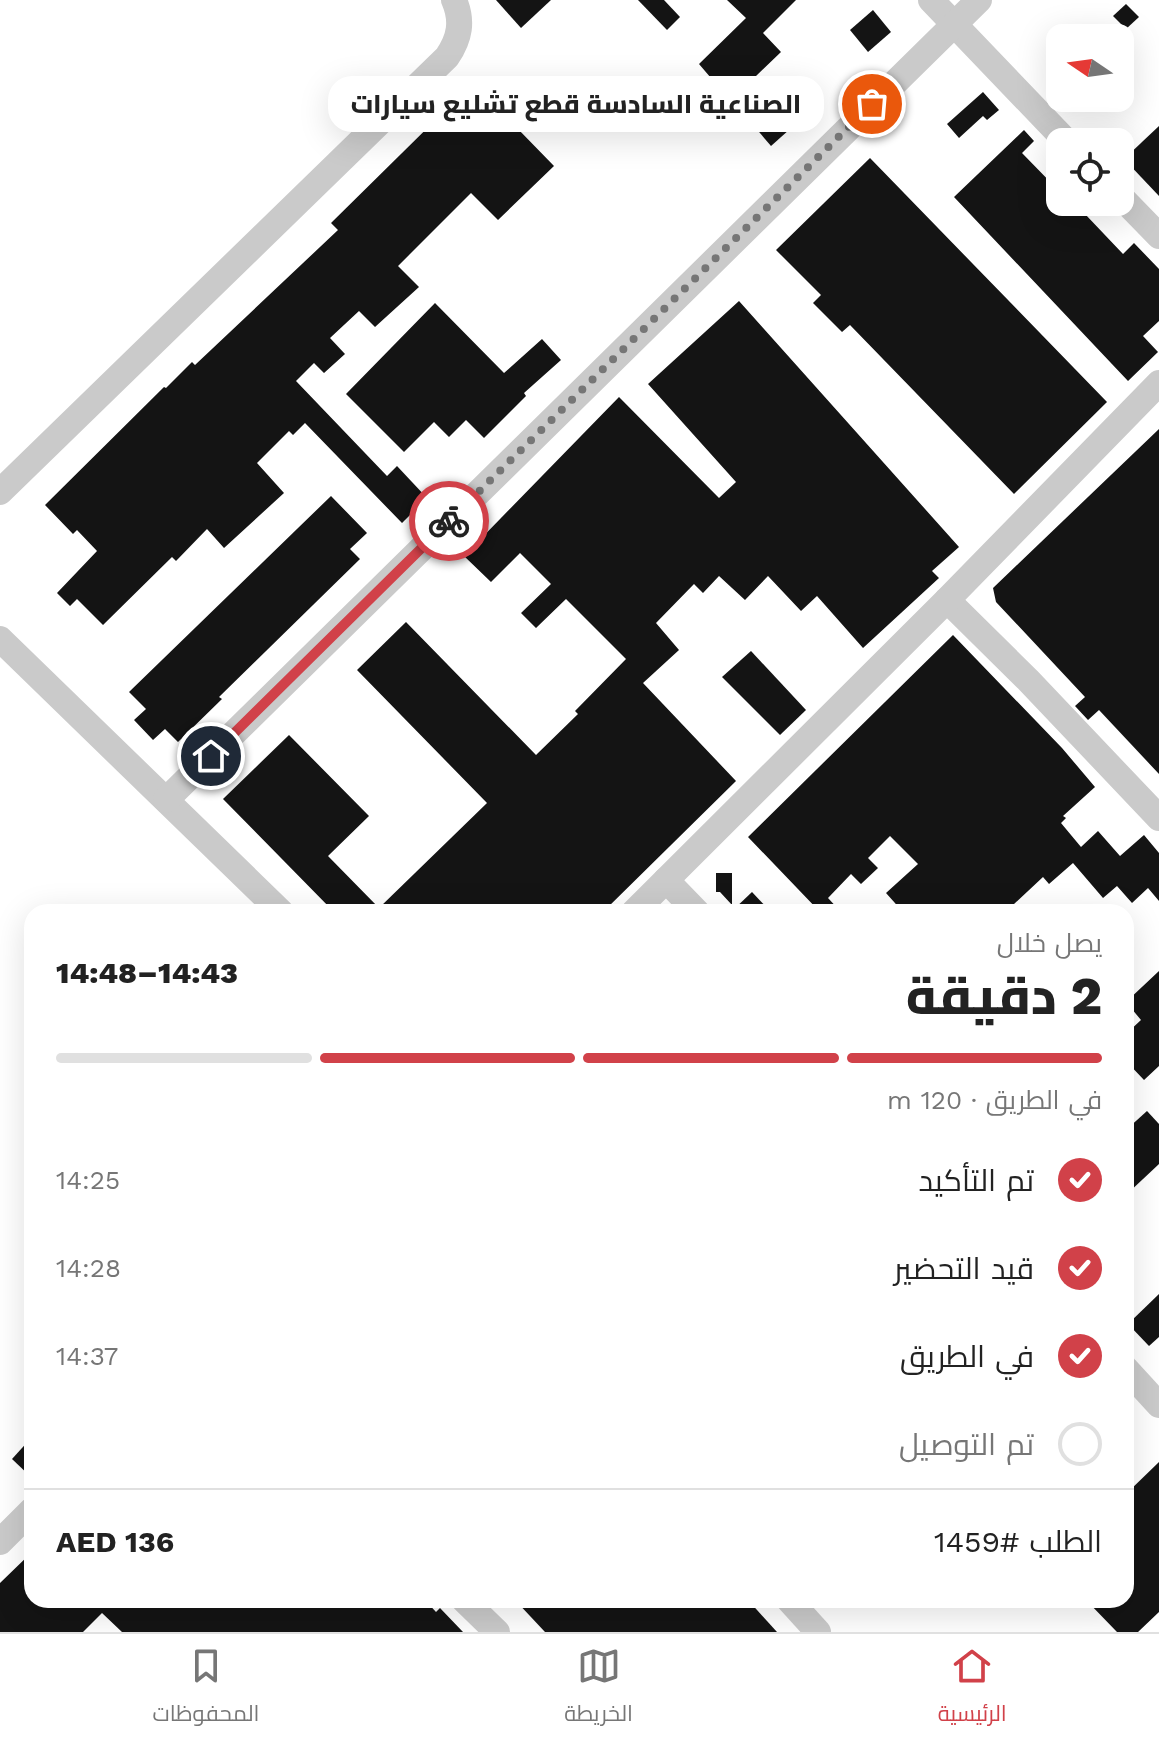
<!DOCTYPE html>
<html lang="ar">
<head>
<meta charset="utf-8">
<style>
  :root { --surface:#fff; --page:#f6f6f6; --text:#222; --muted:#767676; --line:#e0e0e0; --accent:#d14149 }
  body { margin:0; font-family:"Work Sans",Cairo,sans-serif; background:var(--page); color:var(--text); direction:rtl; height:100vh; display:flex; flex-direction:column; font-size:30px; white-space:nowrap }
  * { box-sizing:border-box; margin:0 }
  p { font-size:26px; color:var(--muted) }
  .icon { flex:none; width:44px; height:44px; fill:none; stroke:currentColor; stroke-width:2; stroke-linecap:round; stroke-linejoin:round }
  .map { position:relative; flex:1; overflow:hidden; direction:ltr }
  .sheet { position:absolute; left:24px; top:904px; width:1110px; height:704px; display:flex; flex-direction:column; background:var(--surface); border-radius:24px; box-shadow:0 8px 32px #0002; direction:rtl }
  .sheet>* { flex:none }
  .needle { width:52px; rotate:283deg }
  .tools { position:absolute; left:1046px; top:24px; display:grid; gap:16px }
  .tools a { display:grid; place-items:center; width:88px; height:88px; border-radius:16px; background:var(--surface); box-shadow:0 8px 32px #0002; font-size:40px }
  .pin { position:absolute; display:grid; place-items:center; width:68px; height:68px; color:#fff; margin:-34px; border:4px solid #fff; border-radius:50%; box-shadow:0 2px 8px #0007 }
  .courier { position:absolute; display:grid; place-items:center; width:80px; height:80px; margin:-40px; border:6px solid #d14149; border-radius:50%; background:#fff; color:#222; box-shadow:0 2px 10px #0007 }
  .bubble { position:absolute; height:56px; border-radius:24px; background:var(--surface); box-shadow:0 8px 32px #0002; font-size:26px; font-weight:800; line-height:56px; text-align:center; direction:rtl }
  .overview em { font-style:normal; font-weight:800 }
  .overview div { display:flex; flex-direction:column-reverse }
  .overview { display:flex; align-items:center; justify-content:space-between; height:136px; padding:0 32px }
  h1 { font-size:52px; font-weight:800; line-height:60px }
  .bar { display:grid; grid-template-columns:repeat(4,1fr); gap:12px 8px; align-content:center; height:96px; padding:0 32px }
  .bar i { height:10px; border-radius:6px; background:var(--line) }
  .bar .active { background:var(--accent) }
  .bar p { grid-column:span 4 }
  .line { display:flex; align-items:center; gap:20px; padding:0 32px; border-top:2px solid var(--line) }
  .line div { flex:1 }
  ol { padding:0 32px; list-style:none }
  li { display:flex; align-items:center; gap:24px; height:88px }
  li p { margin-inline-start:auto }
  li .icon { padding:8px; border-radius:50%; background:var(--accent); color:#fff; stroke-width:4 }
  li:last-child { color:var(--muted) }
  li i { width:44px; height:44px; border:4px solid var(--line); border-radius:50% }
  .tabs { display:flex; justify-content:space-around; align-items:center; height:112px; border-top:2px solid var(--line); background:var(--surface); font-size:22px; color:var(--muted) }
  .tabs a { display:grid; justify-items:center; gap:4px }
  .tabs .active { color:var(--accent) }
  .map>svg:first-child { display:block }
  .building { fill:#141414 }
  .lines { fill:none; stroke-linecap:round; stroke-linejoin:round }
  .minor { stroke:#cacaca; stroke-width:26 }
  .done { stroke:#767676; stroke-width:8; stroke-dasharray:0 14.4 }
  .route { stroke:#d14149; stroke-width:10 }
</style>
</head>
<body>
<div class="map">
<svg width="1159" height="1632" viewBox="0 0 1159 1632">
  <rect width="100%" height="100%" fill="#fff"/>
  <g class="building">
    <path d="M496,0H551L521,28Z"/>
    <path d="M638,0H664L680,17L667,30Z"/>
    <path d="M727,0H796L763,33L781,52L756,76L760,80L734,105L699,64L746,18Z"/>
    <path d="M1126,4L1139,17L1126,29L1113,16Z"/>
    <path d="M873,10L891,32L868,52L850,30Z"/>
    <path d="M473,83L554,166L498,220L471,193L398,266L419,287L375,327L359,311L330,338L345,354L324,373L314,363L296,381L387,476L397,466L427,498L402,523L305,423L293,435L289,431L257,463L284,493L224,548L207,529L176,561L172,557L103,625L77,599L70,606L57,593L97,551L77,530L73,534L45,505L164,387L166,388L192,362L195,365L338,230L331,223Z"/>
    <path d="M983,92L999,110L987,120L983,116L959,138L947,124Z"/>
    <path d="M781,101L799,121L771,146L754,126Z"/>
    <path d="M1159,126V196L1124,159Z"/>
    <path d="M1024,130L1034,141L1022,153L1060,192V202H1097L1085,214L1123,254L1134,243L1159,269V321L1143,336L1158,352L1128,381L954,197Z"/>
    <path d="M870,158L1107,402L1014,494L850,325L842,332L813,303L821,295L776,250Z"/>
    <path d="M739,301L959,547L932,571L939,578L863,648L817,596L801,611L768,576L745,600L719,576L703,593L694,584L656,623L679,650L643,683L736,781L603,912H334L223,799L289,735L369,816L328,856L379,908L487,803L357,670L406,622L536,755L578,714L575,711L626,659L566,599L536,628L521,613L551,584L520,553L491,582L464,556L619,397L719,498L736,482L648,384Z"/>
    <path d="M435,303L504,373L542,339L561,360L524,393L526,396L484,438L466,420L449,437L434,422L404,452L346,394Z"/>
    <path d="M1159,429V774L1099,710L1088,720L1075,706L1085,697L996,602L993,588Z"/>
    <path d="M331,496L367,533L350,549L360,559L219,697L222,699L178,742L165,729L153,740L134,720L146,709L129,692Z"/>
    <path d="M953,635L1062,748L1095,787L1063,816L1066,818L1061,823L1081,847L1098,831L1120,856L1144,835L1159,853V901L1148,888L1132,903L1117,886L1103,898L1073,863L1049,884L1043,877L1014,904L1021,912H903L886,893L918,864L890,836L868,858L878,868L861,884L851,874L828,898L841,912H820L748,837Z"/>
    <path d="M751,651L806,710L780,735L722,677Z"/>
    <path d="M716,873H732V905L720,892H716Z"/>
    <path d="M752,892L771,912H731Z"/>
    <path d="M1159,971V1066L1144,1080L1126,1061V1034L1141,1020L1126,1002Z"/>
    <path d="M1147,1111L1159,1124V1164L1126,1195V1130Z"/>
    <path d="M1159,1294V1337L1149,1346L1128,1324Z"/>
    <path d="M32,1437V1478L12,1459Z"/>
    <path d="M1159,1462V1612L1138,1632H1117L1086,1600H1126V1494Z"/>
    <path d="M32,1552V1600H192L201,1608L210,1600H425L436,1612L440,1608L463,1632H122L102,1613L83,1632H0V1583Z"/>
    <path d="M515,1600H748L777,1632H545Z"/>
  </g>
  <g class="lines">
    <g class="minor">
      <path d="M931,0L1067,142"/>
      <path d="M1120,196L1159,236"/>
      <path d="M0,492L447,57C460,38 463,21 454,0"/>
      <path d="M947,600L1028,680L1159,818"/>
      <path d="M0,639L281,912"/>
      <path d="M166,800L979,0"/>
      <path d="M666,880L697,912"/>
      <path d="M634,912L947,600L1159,383"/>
      <path d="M1126,1369L1159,1405"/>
      <path d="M0,1542L32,1510"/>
      <path d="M464,1600L497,1632"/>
      <path d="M789,1600L818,1632"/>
    </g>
  </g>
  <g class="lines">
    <path class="done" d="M449,521L872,104"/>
    <path class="route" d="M211,756L449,521"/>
  </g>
</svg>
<div class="tools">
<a><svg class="needle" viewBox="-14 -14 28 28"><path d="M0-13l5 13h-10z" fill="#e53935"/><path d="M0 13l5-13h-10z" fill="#767676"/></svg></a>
<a><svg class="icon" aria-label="locate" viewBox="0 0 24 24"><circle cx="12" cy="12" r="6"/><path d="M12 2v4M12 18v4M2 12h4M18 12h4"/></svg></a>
</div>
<div class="pin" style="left:872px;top:104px;background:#ea580c"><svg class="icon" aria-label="bag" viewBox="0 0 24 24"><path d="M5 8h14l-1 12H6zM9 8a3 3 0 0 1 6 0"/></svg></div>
<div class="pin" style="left:211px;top:756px;background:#1f2937"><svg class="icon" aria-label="home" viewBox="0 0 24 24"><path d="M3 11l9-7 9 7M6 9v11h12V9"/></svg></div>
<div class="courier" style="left:449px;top:521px"><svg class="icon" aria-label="bike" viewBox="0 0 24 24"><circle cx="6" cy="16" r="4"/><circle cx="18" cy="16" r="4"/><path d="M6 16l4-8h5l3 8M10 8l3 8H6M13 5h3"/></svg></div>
<div class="bubble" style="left:328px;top:76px;width:496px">الصناعية السادسة قطع تشليع سيارات</div>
<section class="sheet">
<div class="overview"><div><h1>2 دقيقة</h1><p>يصل خلال</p></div><em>14:43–14:48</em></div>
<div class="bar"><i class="active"></i><i class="active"></i><i class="active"></i><i></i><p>في الطريق · 120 m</p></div>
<ol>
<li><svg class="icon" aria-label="check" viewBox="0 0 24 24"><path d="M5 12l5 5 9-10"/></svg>تم التأكيد<p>14:25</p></li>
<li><svg class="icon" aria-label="check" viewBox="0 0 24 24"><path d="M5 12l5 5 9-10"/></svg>قيد التحضير<p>14:28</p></li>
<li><svg class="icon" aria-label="check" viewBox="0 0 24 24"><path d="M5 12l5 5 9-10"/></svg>في الطريق<p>14:37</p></li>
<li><i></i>تم التوصيل</li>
</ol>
<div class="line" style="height:104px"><div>الطلب #1459</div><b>AED 136</b></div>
</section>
</div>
<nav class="tabs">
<a class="active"><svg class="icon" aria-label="home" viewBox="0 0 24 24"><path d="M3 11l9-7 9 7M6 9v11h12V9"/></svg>الرئيسية</a>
<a><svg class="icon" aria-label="map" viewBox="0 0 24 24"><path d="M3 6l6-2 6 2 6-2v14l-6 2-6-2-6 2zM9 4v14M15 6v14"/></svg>الخريطة</a>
<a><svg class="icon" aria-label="saved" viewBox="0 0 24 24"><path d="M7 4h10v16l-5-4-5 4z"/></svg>المحفوظات</a>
</nav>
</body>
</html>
